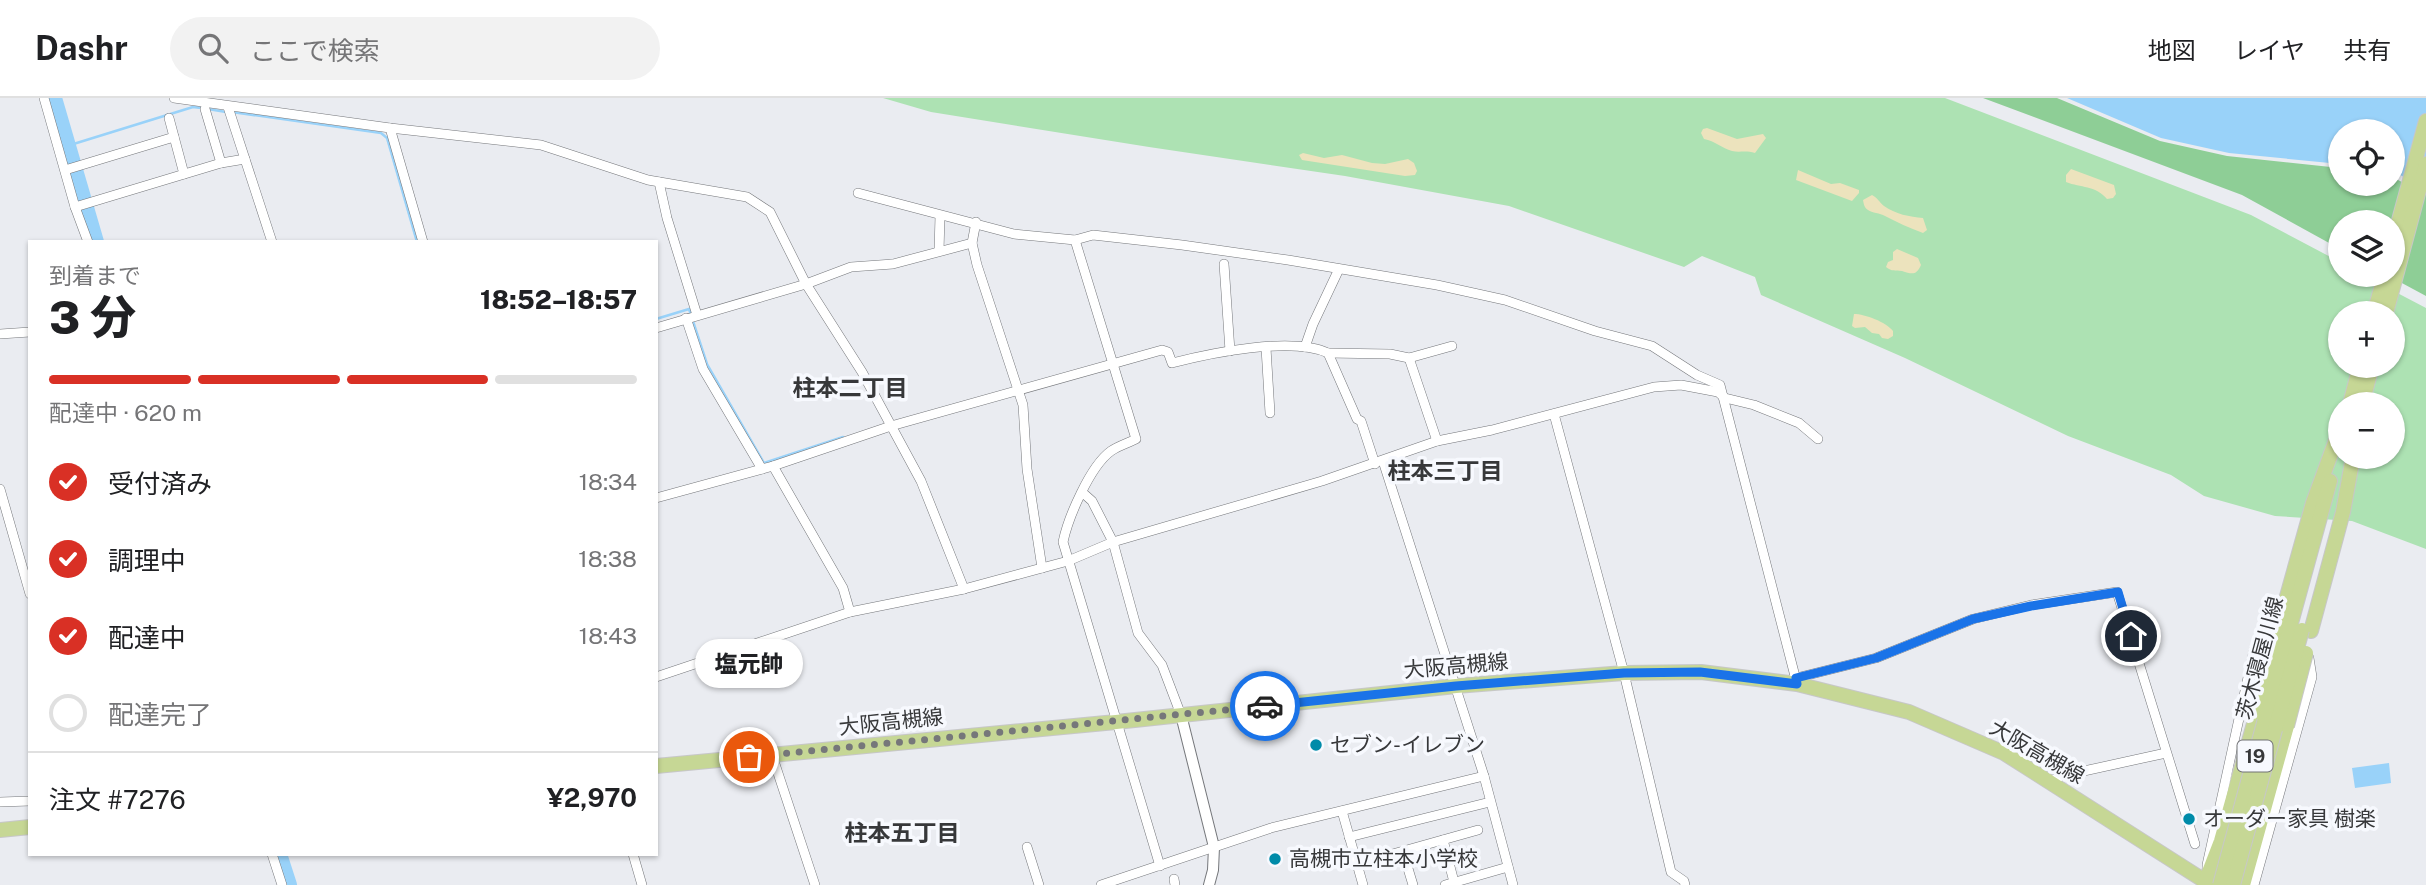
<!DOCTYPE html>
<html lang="ja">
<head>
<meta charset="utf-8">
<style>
  :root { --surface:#fff; --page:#f2f2f2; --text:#202124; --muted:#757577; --line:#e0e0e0; --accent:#d93025 }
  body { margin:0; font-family:"Public Sans","Noto Sans JP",sans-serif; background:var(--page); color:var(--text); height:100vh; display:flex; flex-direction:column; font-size:26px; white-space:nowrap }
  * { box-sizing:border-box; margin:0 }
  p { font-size:23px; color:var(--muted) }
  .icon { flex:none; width:38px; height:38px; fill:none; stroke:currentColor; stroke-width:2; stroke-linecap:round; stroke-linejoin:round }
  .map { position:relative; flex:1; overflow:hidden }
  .drawer { position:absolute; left:28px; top:142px; width:630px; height:616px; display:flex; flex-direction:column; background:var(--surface); border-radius:0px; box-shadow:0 2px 5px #0004 }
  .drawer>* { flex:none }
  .fabs { position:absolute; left:2328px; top:21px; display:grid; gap:14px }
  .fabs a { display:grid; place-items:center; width:77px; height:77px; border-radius:50%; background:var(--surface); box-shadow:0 2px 5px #0004; font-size:35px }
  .pin { position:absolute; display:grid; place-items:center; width:60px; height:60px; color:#fff; margin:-30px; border:4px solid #fff; border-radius:50%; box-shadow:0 2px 7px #0007 }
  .courier { position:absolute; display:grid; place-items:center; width:70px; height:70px; margin:-35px; border:5px solid #1a73e8; border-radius:50%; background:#fff; color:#222; box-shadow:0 2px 9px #0007 }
  .bubble { position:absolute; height:49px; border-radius:24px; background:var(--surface); box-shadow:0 2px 5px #0004; font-size:23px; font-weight:800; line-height:49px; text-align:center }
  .head em { font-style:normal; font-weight:800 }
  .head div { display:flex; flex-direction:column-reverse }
  .head { display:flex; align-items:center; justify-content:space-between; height:119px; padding:0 21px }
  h1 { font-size:46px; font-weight:800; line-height:52px }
  .bar { display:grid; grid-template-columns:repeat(4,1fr); gap:10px 7px; align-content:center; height:84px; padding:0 21px }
  .bar i { height:9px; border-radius:5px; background:var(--line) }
  .bar .on { background:var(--accent) }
  .bar p { grid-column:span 4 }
  .line { display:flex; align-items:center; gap:18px; padding:0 21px; border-top:2px solid var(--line) }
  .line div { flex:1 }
  ol { padding:0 21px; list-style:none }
  li { display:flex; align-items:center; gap:21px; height:77px }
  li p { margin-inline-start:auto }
  li .icon { padding:7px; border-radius:50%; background:var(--accent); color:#fff; stroke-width:4 }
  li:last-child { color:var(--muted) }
  li i { width:38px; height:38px; border:4px solid var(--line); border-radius:50% }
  header { display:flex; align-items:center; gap:42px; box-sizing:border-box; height:98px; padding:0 35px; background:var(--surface); border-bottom:2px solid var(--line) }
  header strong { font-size:33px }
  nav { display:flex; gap:38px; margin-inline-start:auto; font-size:24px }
  .search { width:490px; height:63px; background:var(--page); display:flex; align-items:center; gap:18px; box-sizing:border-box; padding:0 24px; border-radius:38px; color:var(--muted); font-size:26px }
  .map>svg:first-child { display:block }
  .green { fill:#ade2b3; fill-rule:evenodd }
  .forest { fill:#8ece96 }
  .sand { fill:#ece3bd }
  .water { fill:#99d2f9 }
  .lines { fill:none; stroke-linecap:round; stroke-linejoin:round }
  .stream { stroke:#99d2f9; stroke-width:2.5 }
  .river { stroke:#99d2f9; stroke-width:18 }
  .minor-casing { stroke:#75777b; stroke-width:10 }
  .tertiary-casing { stroke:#75777b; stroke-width:12 }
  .primary-casing { stroke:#c7c7c8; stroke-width:16 }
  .minor { stroke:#fff; stroke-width:9 }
  .tertiary { stroke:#fff; stroke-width:10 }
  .primary { stroke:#c6d795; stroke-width:14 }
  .primary-bridge-casing { stroke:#c7c7c8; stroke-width:16; stroke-linecap:butt }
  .primary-bridge { stroke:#c6d795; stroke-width:14 }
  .done { stroke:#76777a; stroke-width:7; stroke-dasharray:0 12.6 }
  .route { stroke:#1a73e8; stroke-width:9 }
  .poi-dot { fill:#008ba9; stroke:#f7f9fe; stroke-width:2.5 }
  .labels { text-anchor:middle; stroke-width:7; stroke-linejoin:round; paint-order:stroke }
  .shield { fill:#f7f9fe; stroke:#717275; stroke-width:2 }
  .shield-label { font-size:19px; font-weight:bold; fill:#37383a }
  .street-label { font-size:21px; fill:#37383a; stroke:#f7f9fe }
  .poi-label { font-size:21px; fill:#37383a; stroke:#f7f9fe; text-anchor:start }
  .neighbourhood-label { font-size:23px; font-weight:bold; fill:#37383a; stroke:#f7f9fe }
</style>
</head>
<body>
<header>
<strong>Dashr</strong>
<div class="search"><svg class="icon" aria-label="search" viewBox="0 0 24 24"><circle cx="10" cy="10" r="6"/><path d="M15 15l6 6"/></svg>ここで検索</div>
<nav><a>地図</a><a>レイヤ</a><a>共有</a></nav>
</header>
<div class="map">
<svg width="2426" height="787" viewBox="0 0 2426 787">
  <rect width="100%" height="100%" fill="#eaecf1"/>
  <path class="green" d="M883,0H1945L2251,117L2340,164V177H2363L2426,210V451L2352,423L2275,418L2204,398L2171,377L2068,338L1905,260L1761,197L1755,179L1702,158L1684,169L1509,108L1345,78L1149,49L931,14ZM2340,215H2392V268H2340ZM2340,306H2392V359H2340Z"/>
  <path class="forest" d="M1983,0H2057L2160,43L2227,58L2340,70V86H2392V79L2426,96V198L2387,177H2392V124H2340V151L2242,97Z"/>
  <g class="sand">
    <path d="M1707,30L1737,41L1763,36L1766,40L1755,55C1745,52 1740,55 1732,53C1722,50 1715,43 1704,41L1701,35L1703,31Z"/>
    <path d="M1303,55L1324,60L1342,57L1372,65L1385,66L1408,61L1414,65L1417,73L1415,77L1405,78L1302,62L1299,57Z"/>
    <path d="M2071,71L2114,87L2116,96L2113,100L2107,101C2095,87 2081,90 2066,84V77Z"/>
    <path d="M1798,72L1831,86L1840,85L1859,92V95L1852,103L1796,82Z"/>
    <path d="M1872,97C1878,100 1879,104 1884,108C1895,116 1910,119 1923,120L1927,132L1923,135C1909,130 1897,124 1885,118C1880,115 1872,115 1868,112C1864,109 1864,107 1863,102Z"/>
    <path d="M1897,151L1918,160L1921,167C1916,178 1912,176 1902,173C1895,172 1892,174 1886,169L1888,164L1893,162V154Z"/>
    <path d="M1854,216C1865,216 1886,224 1893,233V238L1888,241L1882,240L1879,236L1872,235L1865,229L1855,230L1852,228Z"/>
  </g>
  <g class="water">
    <path d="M2067,0H2426V90L2392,73V33H2340V66L2229,55L2161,40Z"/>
    <path d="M2389,665L2391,685L2355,690L2352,670Z"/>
  </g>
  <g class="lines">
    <g class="stream">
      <path d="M208,11L226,14"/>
      <path d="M232,14L381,35L387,40L417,144"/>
      <path d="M67,48L193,9L201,10"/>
      <path d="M656,221L689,211L707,266L764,365L843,339"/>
    </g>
    <g class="river">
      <path d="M53,0L95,144"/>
      <path d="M278,756L288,787"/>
    </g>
    <g class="minor-casing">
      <g id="minor">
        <path d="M44,0L75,109L88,144"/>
        <path d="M174,0L390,30L541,47L648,82L747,99L770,114L806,186L862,274L921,383L964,491L1068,463L1113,444L1322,383L1437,343L1492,332L1654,289L1681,287L1718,294L1725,300L1754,307L1799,325L1818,341"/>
        <path d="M228,9L272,144"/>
        <path d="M205,11L221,65"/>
        <path d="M169,20L184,76"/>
        <path d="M390,30L423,144"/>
        <path d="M65,72L174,39"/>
        <path d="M659,84L667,120L697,217"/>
        <path d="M858,95L1014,136L1075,142L1093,137L1182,147L1288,162L1437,187L1505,202L1595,233L1652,248L1697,277L1720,287L1797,586"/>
        <path d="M75,109L221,65L245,61"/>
        <path d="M976,124L972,145L977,167L1023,307L1027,371L1042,470"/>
        <path d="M1075,142L1136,341C1128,345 1118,348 1111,353C1090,368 1068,420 1063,444L1160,768"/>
        <path d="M939,153L940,118"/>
        <path d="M1224,166L1230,253"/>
        <path d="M686,220L703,271L762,371"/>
        <path d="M656,230L806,186L851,169L893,166L972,145"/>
        <path d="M0,236L30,234"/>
        <path d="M1305,249L1313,226L1339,171"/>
        <path d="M1266,250L1270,315"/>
        <path d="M1328,255L1390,256L1409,260L1452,248"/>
        <path d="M1409,260L1437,343"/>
        <path d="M1554,316L1624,575L1671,774L1684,783L1685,787"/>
        <path d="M1383,363L1484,678L1513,787"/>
        <path d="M773,368L843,490L850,514"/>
        <path d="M0,391L30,496"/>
        <path d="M1083,395L1092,403L1113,444L1138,535L1162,567L1181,617"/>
        <path d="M656,400L773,368L891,328L1162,252L1168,254L1172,265C1211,255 1292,238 1328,255L1357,321L1361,323L1375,366"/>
        <path d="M656,579L850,514L964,491"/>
        <path d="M1796,580L1876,560L1973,521L2031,507L2117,494L2195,746"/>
        <path d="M772,657L815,787"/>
        <path d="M2050,684L2061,678L2166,655"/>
        <path d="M0,704L30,703"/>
        <path d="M1342,713L1363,787"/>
        <path d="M1349,739L1490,704"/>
        <path d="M1443,742L1454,784"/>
        <path d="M1027,749L1039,787"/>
        <path d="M1403,754L1413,787"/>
        <path d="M272,756L282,787"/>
        <path d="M633,756L642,787"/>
        <path d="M1357,766L1478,732"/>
        <path d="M2207,767L2254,552L2258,547L2276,551"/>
        <path d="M1174,781L1175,787"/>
        <path d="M1101,787L1271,730L1484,678"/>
        <path d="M1445,787L1508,769"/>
        <path d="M2254,787L2312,579L2309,560L2303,559"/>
      </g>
    </g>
    <g class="tertiary-casing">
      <path id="tertiary" d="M1181,617L1214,749L1213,772L1209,787"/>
    </g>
    <g class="primary-casing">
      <g id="primary">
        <path d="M2392,148L2426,23"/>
        <path d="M2374,215L2385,177"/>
        <path d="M2386,215L2426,66"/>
        <path d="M2350,306L2360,268"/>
        <path d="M2362,306L2372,268"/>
        <path d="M2279,527L2313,405L2340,331"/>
        <path d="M2290,529L2330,383"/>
        <path d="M2311,533L2343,414L2353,359"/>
        <path d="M656,668L1116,624L1456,588L1624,575L1701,574L1797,586L1909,614L2004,655L2211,787"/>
        <path d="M0,732L30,729"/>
        <path d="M2204,787L2221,743L2255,622"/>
        <path d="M2243,787L2287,628"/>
      </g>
    </g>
    <use href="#minor" class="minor"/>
    <use href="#tertiary" class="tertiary"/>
    <use href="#primary" class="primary"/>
    <g class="primary-bridge-casing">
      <g id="primary-bridge">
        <path d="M2257,614L2279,527"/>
        <path d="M2287,628L2306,555"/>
        <path d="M2220,787L2290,529"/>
        <path d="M2233,787L2302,532"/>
      </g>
    </g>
    <use href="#primary-bridge" class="primary-bridge"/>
  </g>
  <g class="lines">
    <path class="done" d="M749,659L1265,608"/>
    <path class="route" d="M1265,608L1456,588L1624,575L1700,574L1797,586L1796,580L1876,560L1973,521L2031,508L2118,494L2131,538"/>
  </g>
  <g class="poi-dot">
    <circle cx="1316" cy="647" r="7"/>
    <circle cx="2189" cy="721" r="7"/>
    <circle cx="1275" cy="761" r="7"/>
  </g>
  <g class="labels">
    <rect class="shield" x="2237.5" y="642.5" width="35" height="31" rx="5"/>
    <g class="shield-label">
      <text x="2255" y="665">19</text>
    </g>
    <g class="street-label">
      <text transform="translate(2260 560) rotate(-75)" y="7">茨木寝屋川線</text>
      <text transform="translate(1456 568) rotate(-5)" y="7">大阪高槻線</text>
      <text transform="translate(891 624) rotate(-6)" y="7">大阪高槻線</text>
      <text transform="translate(2037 654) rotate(30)" y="7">大阪高槻線</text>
    </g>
    <g class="poi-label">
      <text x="1330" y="654">セブン-イレブン</text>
      <text x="2203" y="728">オーダー家具 樹楽</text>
      <text x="1289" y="768">高槻市立柱本小学校</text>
    </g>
    <g class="neighbourhood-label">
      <text x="850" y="298">柱本二丁目</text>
      <text x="1445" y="381">柱本三丁目</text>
      <text x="902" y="743">柱本五丁目</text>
    </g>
  </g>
</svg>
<div class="fabs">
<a><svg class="icon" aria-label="locate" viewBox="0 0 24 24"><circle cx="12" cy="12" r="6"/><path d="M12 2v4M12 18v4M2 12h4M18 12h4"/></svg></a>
<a><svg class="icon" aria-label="layers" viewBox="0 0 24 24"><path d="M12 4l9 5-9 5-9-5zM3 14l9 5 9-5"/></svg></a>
<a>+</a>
<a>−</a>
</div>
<div class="pin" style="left:749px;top:659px;background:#ea580c"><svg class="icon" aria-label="bag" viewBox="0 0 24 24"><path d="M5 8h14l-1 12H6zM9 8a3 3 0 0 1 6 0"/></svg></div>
<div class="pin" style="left:2131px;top:538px;background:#1f2937"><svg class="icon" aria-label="home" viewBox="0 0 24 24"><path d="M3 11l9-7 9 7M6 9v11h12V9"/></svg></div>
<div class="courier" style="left:1265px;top:608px"><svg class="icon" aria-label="car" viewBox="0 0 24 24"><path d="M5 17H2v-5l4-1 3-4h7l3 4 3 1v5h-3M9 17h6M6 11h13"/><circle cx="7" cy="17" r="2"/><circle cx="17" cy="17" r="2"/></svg></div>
<div class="bubble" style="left:695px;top:541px;width:108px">塩元帥</div>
<section class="drawer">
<div class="head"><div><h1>3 分</h1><p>到着まで</p></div><em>18:52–18:57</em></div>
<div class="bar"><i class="on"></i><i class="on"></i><i class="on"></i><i></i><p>配達中 · 620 m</p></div>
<ol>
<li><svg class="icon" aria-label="check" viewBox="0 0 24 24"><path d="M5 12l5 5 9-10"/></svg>受付済み<p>18:34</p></li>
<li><svg class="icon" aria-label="check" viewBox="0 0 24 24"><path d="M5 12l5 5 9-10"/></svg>調理中<p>18:38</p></li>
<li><svg class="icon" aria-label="check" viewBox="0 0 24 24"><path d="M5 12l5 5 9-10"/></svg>配達中<p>18:43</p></li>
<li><i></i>配達完了</li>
</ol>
<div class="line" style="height:91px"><div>注文 #7276</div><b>¥2,970</b></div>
</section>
</div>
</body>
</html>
